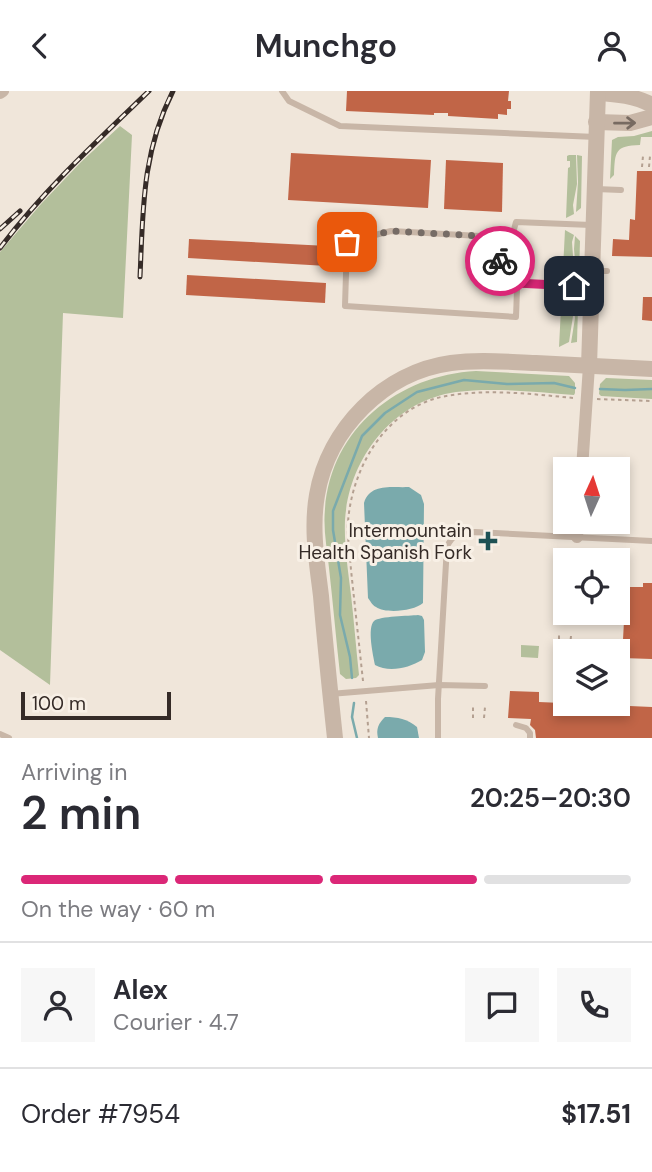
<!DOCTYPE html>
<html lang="en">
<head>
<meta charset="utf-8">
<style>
  :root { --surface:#fff; --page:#f7f7f7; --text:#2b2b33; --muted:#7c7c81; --line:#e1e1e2; --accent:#db2777 }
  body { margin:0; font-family:"DM Sans",sans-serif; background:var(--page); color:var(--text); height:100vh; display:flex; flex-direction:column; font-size:26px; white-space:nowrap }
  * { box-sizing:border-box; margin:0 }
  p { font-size:23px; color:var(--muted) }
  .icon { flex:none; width:38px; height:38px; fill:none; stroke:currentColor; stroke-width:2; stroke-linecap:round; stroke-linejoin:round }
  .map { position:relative; height:647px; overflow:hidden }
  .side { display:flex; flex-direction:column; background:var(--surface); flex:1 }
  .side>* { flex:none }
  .needle { width:46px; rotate:3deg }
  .fabs { position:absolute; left:553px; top:366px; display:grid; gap:14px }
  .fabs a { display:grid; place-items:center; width:77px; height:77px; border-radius:0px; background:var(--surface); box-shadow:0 4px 10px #0003; font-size:35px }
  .scale { position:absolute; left:21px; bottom:18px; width:150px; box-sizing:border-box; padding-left:7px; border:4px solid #352b27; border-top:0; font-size:19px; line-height:24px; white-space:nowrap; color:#352b27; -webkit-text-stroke:5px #f8f0e6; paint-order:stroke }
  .pin { position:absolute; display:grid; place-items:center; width:60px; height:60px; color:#fff; margin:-30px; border-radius:14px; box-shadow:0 4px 10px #0006 }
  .courier { position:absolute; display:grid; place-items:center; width:70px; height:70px; margin:-35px; border:5px solid #db2777; border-radius:50%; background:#fff; color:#222; box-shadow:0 2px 9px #0007 }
  .overview em { font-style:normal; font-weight:600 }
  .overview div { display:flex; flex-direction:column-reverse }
  .overview { display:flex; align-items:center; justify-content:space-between; height:119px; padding:0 21px }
  h1 { font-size:46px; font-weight:600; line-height:52px }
  .bar { display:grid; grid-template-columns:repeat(4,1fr); gap:10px 7px; align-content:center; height:84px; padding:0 21px }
  .bar i { height:9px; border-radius:5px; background:var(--line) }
  .bar .selected { background:var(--accent) }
  .bar p { grid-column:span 4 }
  .line { display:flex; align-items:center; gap:18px; padding:0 21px; border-top:2px solid var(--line) }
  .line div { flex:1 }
  .round { display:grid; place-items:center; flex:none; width:74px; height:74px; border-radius:0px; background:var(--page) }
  header { display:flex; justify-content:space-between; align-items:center; height:91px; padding:0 21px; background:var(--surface); font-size:32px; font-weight:600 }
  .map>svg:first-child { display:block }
  .green { fill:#b3bf9b }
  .water { fill:#7aaaac }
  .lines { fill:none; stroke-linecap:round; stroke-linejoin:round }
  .stream { stroke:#7aaaac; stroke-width:2.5 }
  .building { fill:#c16547 }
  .path { stroke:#b4a091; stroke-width:2; stroke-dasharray:3.5 3.5; stroke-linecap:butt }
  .service { stroke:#c8b6a7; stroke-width:6 }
  .minor { stroke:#c8b6a7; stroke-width:12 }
  .tertiary { stroke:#c8b6a7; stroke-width:16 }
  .rail-casing { stroke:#352b27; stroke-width:5 }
  .rail { stroke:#f8f0e6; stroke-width:2.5; stroke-dasharray:8; stroke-linecap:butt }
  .oneway { stroke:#776a61 }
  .done { stroke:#766c66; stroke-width:7; stroke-dasharray:0 12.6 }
  .route { stroke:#db2777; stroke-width:9 }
  .poi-dot { fill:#1e5154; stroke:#f8f0e6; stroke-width:2.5 }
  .labels { text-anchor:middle; stroke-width:6; stroke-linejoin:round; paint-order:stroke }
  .poi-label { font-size:19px; fill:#352b27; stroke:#f8f0e6; text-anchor:end }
</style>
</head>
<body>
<header><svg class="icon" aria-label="back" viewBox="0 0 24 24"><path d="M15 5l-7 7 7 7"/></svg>Munchgo<svg class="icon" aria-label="person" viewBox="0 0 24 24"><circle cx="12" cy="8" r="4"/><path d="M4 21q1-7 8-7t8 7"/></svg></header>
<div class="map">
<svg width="652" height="647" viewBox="0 0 652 647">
  <rect width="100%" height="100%" fill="#f0e6da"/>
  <g class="green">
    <path d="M120,35L132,44L123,227L63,222L50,594L0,559V161L41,113L81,71Z"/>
    <path d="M652,40V46H641L640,54C615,55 615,60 614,84L610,88L612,49L618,46L634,45Z"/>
    <path d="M569,64H576L577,93L573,114L574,123L566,127L568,77L570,76V70H567V65Z"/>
    <path d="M577,64L582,65L581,117L576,121L578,91Z"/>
    <path d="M565,139L574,144L572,151L574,179L571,203L573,225L569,251L559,256Z"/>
    <path d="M575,145L580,150L577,251L571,252L575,227L573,200L576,179L574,158Z"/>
    <path d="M476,280L569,285L575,292V302L574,304C536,301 492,296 456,301C393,310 349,367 345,429C344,454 348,479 351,504C354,530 356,557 359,584L356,587L346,588L340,583C336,548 333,512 329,477C327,457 323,438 325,418C331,337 399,284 476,280Z"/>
    <path d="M606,287L652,289V308L601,305L599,303L600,293Z"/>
    <path d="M521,554L539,555L538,567L521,566Z"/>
    <path d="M618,577L629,578L628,608L618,597Z"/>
  </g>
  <g class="water">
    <path d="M409,396L421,404L424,413L423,512C414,520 386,523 376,516C372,514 371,511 368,507L364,412C370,392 392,397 409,396Z"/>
    <path d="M418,524L422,525L424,529L425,561L422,569C409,577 389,582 375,574C373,564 367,537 374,530C380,525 409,525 418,524Z"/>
    <path d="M385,626C398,626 407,628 417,636L419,647H378C376,638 378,633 385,626Z"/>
  </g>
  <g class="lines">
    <g class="stream">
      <path d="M600,298L625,299L652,298"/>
      <path d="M352,587L350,566L340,524L341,487L333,439V420L362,345L385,322L417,301L464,289L507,293L554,292L575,297"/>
      <path d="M354,612L352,626L357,647"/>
    </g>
  </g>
  <g class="building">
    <path d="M347,0H509L508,10H511V18H507V24L498,23V28L448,25V22H434V24L346,20Z"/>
    <path d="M291,62L431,69L428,117L288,109Z"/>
    <path d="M446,69L503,72L502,121L444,118Z"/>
    <path d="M637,80H652V166L612,165L613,148L629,149L630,128L635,129Z"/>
    <path d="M189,148L328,155L327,175L188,167Z"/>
    <path d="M187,184L326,192L325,212L186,204Z"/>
    <path d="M643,206H652V230L642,229Z"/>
    <path d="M643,492H652V568L622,567L624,530H622L625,496H643Z"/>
    <path d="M510,600L539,601V611L652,616V647H536L535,639L530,634L531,628L508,627Z"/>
  </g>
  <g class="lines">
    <g class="path">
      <path d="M642,76L643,65"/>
      <path d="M649,76L650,65"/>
      <path d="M597,308L652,310"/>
      <path d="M559,555V544"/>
      <path d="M570,555L571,545"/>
      <path d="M363,590C359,553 355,516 351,479C350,463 347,446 348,431C352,377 385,319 441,306C484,297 530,303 574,307"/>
      <path d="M366,610L369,647"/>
      <path d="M473,627V616"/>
      <path d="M484,627L485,616"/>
    </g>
    <g class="service">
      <path d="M282,0L289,10L340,35L596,46"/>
      <path d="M596,98L621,99"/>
      <path d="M480,145V156L494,169L518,171L516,226L345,215L347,151L391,140L480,145L509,143L513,142L516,131L591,134"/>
      <path d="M594,180H607"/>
      <path d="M517,192L590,196"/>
      <path d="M330,603L439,594L485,595"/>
      <path d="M516,634L526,637L530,642V647"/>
      <path d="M0,643L9,647"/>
      <path d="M438,647V608L447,455C455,441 460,442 475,441L652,450"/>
    </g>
    <g class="minor">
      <path d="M0,2L3,0"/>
      <path d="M582,378L589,275"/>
      <path d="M577,446L578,430"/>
    </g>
    <g class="tertiary">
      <path d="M598,2C617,3 635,5 652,14"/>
      <path d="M596,31L630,32L652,26"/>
      <path d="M589,275L598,0"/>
      <path d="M335,647C330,600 325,552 321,505C317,472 311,438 317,404C328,338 384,281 451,272C479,268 508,271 536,272C574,274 613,276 652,278"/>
    </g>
    <g class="rail-casing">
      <g id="rail">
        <path d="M0,138L20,120"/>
        <path d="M0,157C44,99 97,50 149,0"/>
        <path d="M140,186C143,119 142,61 173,0"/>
      </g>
    </g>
    <use href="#rail" class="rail"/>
  </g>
  <defs><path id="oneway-shaft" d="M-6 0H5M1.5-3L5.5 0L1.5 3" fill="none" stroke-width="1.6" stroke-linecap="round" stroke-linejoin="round" transform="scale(1.75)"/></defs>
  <use class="oneway" href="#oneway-shaft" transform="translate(625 32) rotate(-1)"/>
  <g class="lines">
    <path class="done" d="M347,151L391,140L480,145V156L494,169L500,170"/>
    <path class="route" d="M500,170L518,171L517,192L574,195"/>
  </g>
  <path class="poi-dot" d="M484.5 439.5h7v7h7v7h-7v7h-7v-7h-7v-7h7z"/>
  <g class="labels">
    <g class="poi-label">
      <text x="472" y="446">Intermountain<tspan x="472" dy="22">Health Spanish Fork</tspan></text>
    </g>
  </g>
</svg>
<div class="fabs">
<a><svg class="needle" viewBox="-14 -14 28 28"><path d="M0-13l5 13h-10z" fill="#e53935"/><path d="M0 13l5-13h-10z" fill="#7c7c81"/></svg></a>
<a><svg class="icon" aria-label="locate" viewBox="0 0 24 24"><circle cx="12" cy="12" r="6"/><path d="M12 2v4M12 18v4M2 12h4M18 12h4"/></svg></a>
<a><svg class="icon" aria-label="layers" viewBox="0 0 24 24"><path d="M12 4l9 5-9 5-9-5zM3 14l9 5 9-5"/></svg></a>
</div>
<div class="scale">100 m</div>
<div class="pin" style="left:347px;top:151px;background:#ea580c"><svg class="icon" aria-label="bag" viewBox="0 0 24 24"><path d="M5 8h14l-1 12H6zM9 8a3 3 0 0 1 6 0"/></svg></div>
<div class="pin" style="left:574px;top:195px;background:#1f2937"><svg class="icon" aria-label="home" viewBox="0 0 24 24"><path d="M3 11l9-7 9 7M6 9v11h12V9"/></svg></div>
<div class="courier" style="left:500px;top:170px"><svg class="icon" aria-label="bike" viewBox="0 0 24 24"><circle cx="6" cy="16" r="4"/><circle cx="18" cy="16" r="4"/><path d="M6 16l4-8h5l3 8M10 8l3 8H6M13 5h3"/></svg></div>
</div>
<section class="side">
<div class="overview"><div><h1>2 min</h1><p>Arriving in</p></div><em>20:25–20:30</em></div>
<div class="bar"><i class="selected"></i><i class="selected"></i><i class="selected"></i><i></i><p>On the way · 60 m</p></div>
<div class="line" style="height:126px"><a class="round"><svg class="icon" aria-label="person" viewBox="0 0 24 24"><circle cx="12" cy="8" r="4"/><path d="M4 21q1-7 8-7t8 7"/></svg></a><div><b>Alex</b><p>Courier · 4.7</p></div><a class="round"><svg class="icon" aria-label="chat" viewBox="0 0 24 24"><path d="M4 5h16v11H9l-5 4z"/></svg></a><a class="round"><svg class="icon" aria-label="phone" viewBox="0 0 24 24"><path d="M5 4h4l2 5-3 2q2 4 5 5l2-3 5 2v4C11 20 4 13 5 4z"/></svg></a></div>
<div class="line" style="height:91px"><div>Order #7954</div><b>$17.51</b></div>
</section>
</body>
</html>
